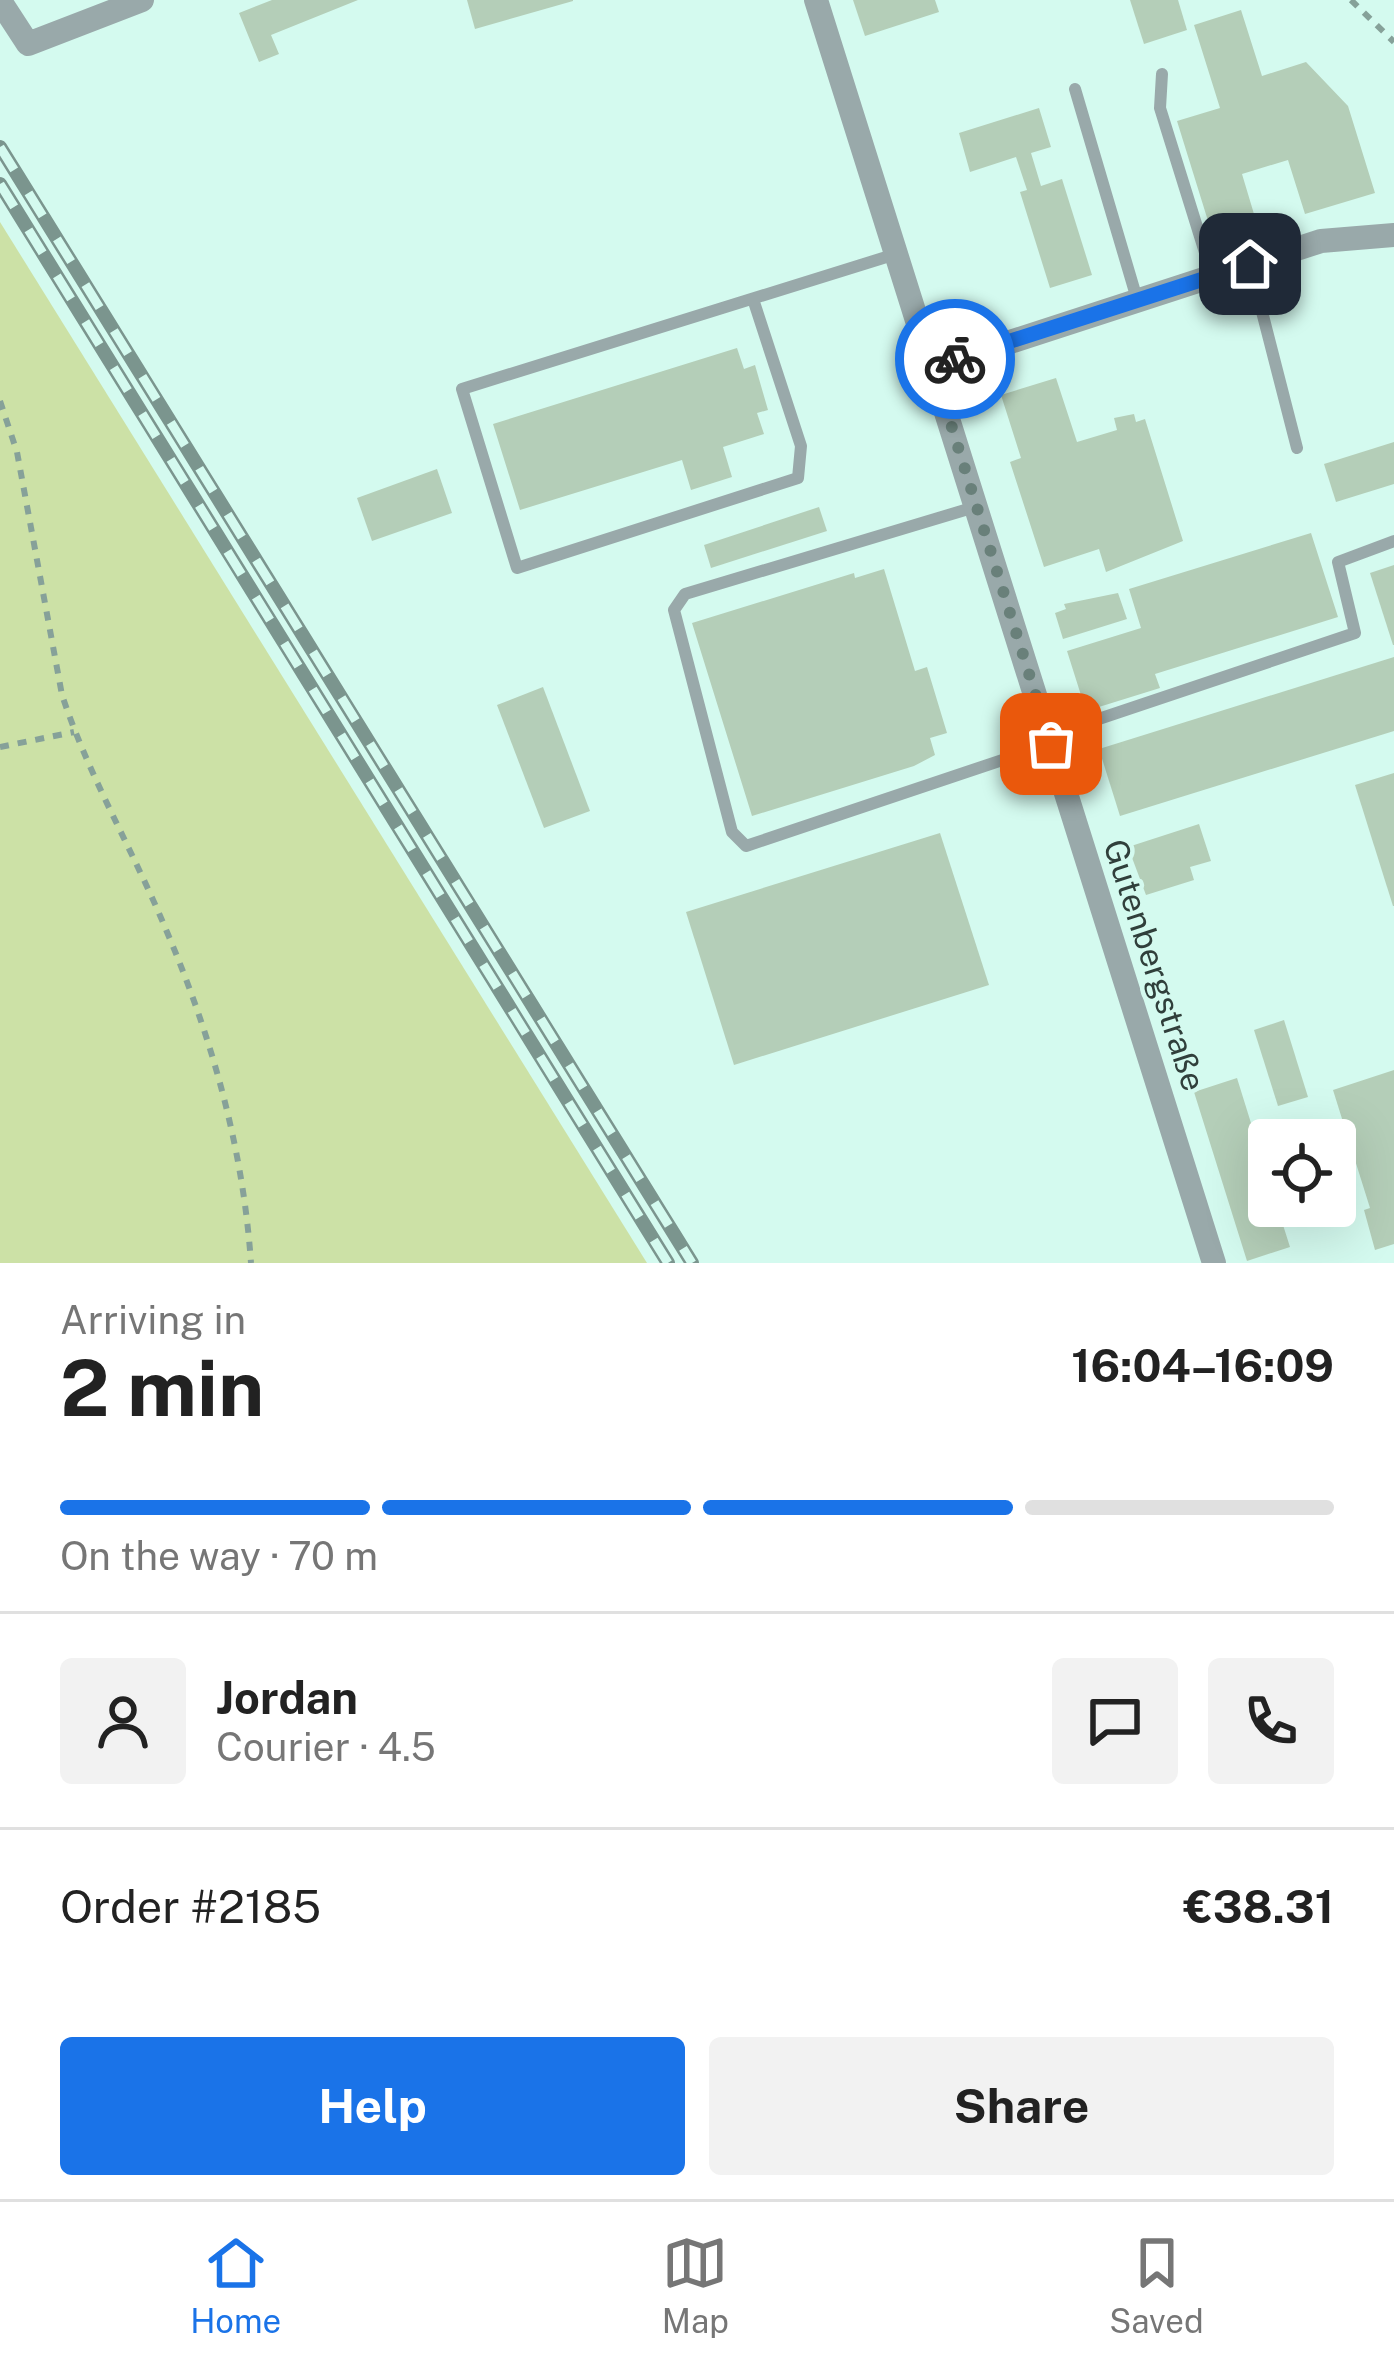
<!DOCTYPE html>
<html lang="en">
<head>
<meta charset="utf-8">
<style>
  :root { --surface:#fff; --page:#f2f2f2; --text:#222; --muted:#767676; --line:#e0e0e0; --accent:#1a73e8 }
  body { margin:0; font-family:"Public Sans",sans-serif; background:var(--page); color:var(--text); height:100vh; display:flex; flex-direction:column; font-size:45px; white-space:nowrap }
  * { box-sizing:border-box; margin:0 }
  p { font-size:39px; color:var(--muted) }
  .icon { flex:none; width:66px; height:66px; fill:none; stroke:currentColor; stroke-width:2; stroke-linecap:round; stroke-linejoin:round }
  .map { position:relative; height:1263px; overflow:hidden }
  .sheet { display:flex; flex-direction:column; background:var(--surface); flex:1 }
  .sheet>* { flex:none }
  .tools { position:absolute; left:1248px; top:1119px; display:grid; gap:24px }
  .tools a { display:grid; place-items:center; width:108px; height:108px; border-radius:12px; background:var(--surface); box-shadow:0 12px 48px #0002; font-size:60px }
  .pin { position:absolute; display:grid; place-items:center; width:102px; height:102px; color:#fff; margin:-51px; border-radius:24px; box-shadow:0 6px 18px #0006 }
  .courier { position:absolute; display:grid; place-items:center; width:120px; height:120px; margin:-60px; border:9px solid #1a73e8; border-radius:50%; background:#fff; color:#222; box-shadow:0 3px 15px #0007 }
  .headline em { font-style:normal; font-weight:700 }
  .headline div { display:flex; flex-direction:column-reverse }
  .headline { display:flex; align-items:center; justify-content:space-between; height:204px; padding:0 60px }
  h1 { font-size:78px; font-weight:700; line-height:90px }
  .bar { display:grid; grid-template-columns:repeat(4,1fr); gap:18px 12px; align-content:center; height:144px; padding:0 60px }
  .bar i { height:15px; border-radius:9px; background:var(--line) }
  .bar .selected { background:var(--accent) }
  .bar p { grid-column:span 4 }
  .line { display:flex; align-items:center; gap:30px; padding:0 60px; border-top:3px solid var(--line) }
  .line div { flex:1 }
  .round { display:grid; place-items:center; flex:none; width:126px; height:126px; border-radius:12px; background:var(--page) }
  .primary-button { display:flex; gap:24px; margin-top:auto; padding:24px 60px }
  .primary-button a { flex:1; height:138px; border-radius:12px; background:var(--accent); color:#fff; font-size:48px; font-weight:700; line-height:138px; text-align:center }
  .primary-button a+a { background:var(--page); color:var(--text) }
  .menu { display:flex; justify-content:space-around; align-items:center; height:168px; border-top:3px solid var(--line); background:var(--surface); font-size:33px; color:var(--muted) }
  .menu a { display:grid; justify-items:center; gap:6px }
  .menu .selected { color:var(--accent) }
  .map>svg:first-child { display:block }
  .green { fill:#cce1a6 }
  .building { fill:#b4ceb8 }
  .lines { fill:none; stroke-linecap:round; stroke-linejoin:round }
  .path { stroke:#86a199; stroke-width:6; stroke-dasharray:9 9; stroke-linecap:butt }
  .lane { stroke:#99a9aa; stroke-width:12 }
  .street { stroke:#99a9aa; stroke-width:24 }
  .rail-casing { stroke:#7b958e; stroke-width:14 }
  .rail { stroke:#d4faef; stroke-width:9; stroke-dasharray:27; stroke-linecap:butt }
  .done { stroke:#69807a; stroke-width:12; stroke-dasharray:0 21.6 }
  .route { stroke:#1a73e8; stroke-width:15 }
  .labels { text-anchor:middle; stroke-width:9; stroke-linejoin:round; paint-order:stroke }
  .street-label { font-size:33px; fill:#303f3b; stroke:#d4faef }
</style>
</head>
<body>
<div class="map">
<svg width="1394" height="1263" viewBox="0 0 1394 1263">
  <rect width="100%" height="100%" fill="#d4faef"/>
  <path class="green" d="M0,222L647,1263H0Z"/>
  <g class="building">
    <path d="M272,0H358L271,35L279,54L259,62L239,13Z"/>
    <path d="M467,0H573V1L475,29Z"/>
    <path d="M853,0H935L939,12L865,36Z"/>
    <path d="M1130,0H1178L1187,30L1144,44Z"/>
    <path d="M1241,10L1262,76L1306,62L1348,106L1375,193L1305,214L1288,160L1242,174L1257,224L1213,237L1177,121L1220,108L1194,25Z"/>
    <path d="M1039,108L1051,147L1031,153L1041,186L1062,179L1092,275L1050,288L1020,192L1027,190L1016,157L970,172L959,133Z"/>
    <path d="M737,348L744,369L755,365L768,410L757,413L764,434L723,447L732,477L691,490L682,460L520,510L493,424Z"/>
    <path d="M1056,378L1077,442L1117,430L1114,418L1134,414L1136,422L1145,419L1183,541L1106,572L1099,549L1044,567L1010,462L1021,458L1001,395Z"/>
    <path d="M1394,442V484L1336,502L1324,464Z"/>
    <path d="M437,469L452,513L372,541L357,498Z"/>
    <path d="M819,507L827,531L711,568L704,545Z"/>
    <path d="M1311,533L1338,617L1155,674L1160,688L1086,711L1067,651L1141,628L1129,589Z"/>
    <path d="M1394,565V645H1393L1370,573Z"/>
    <path d="M884,569L915,671L927,667L947,733L930,738L935,755L914,766L752,816L692,623L854,573L855,578Z"/>
    <path d="M1118,593L1127,619L1063,639L1055,613L1066,609L1064,604Z"/>
    <path d="M1394,657V731L1120,816L1099,749Z"/>
    <path d="M543,687L590,811L544,828L497,705Z"/>
    <path d="M1394,773V906H1393L1355,785Z"/>
    <path d="M1199,824L1211,861L1190,867L1194,880L1146,895L1128,847Z"/>
    <path d="M940,833L989,985L734,1065L686,912Z"/>
    <path d="M1284,1020L1308,1097L1278,1106L1254,1030Z"/>
    <path d="M1394,1070V1244L1375,1250L1364,1210L1370,1208L1333,1090Z"/>
    <path d="M1237,1078L1269,1181V1206H1277L1290,1247L1247,1261L1194,1092Z"/>
  </g>
  <g class="lines">
    <g class="path">
      <path d="M1351,0L1394,42"/>
      <path d="M0,401L17,452L62,695C89,777 134,852 167,932C212,1038 243,1148 251,1263"/>
      <path d="M0,747L74,732"/>
    </g>
    <g class="lane">
      <path d="M1162,74L1160,108L1212,275"/>
      <path d="M1075,89L1137,299"/>
      <path d="M1250,265L1297,448"/>
      <path d="M753,299L801,446L798,478L517,568L462,389L896,254"/>
      <path d="M975,507L685,594L674,610L732,832L746,846L1050,744"/>
      <path d="M1048,736L1355,633L1338,562L1394,541"/>
    </g>
    <g class="street">
      <path d="M816,0L1214,1263"/>
      <path d="M0,1L28,44L142,0"/>
      <path d="M933,367L1321,241L1394,235"/>
    </g>
    <g class="rail-casing">
      <g id="rail">
        <path d="M0,147L692,1263"/>
        <path d="M0,184L668,1263"/>
      </g>
    </g>
    <use href="#rail" class="rail"/>
  </g>
  <g class="lines">
    <path class="done" d="M955,359L933,367L1051,744"/>
    <path class="route" d="M955,359L1250,264"/>
  </g>
  <g class="labels">
    <g class="street-label">
      <text transform="translate(1155 965) rotate(72)" y="12">Gutenbergstraße</text>
    </g>
  </g>
</svg>
<div class="tools">
<a><svg class="icon" aria-label="locate" viewBox="0 0 24 24"><circle cx="12" cy="12" r="6"/><path d="M12 2v4M12 18v4M2 12h4M18 12h4"/></svg></a>
</div>
<div class="pin" style="left:1051px;top:744px;background:#ea580c"><svg class="icon" aria-label="bag" viewBox="0 0 24 24"><path d="M5 8h14l-1 12H6zM9 8a3 3 0 0 1 6 0"/></svg></div>
<div class="pin" style="left:1250px;top:264px;background:#1f2937"><svg class="icon" aria-label="home" viewBox="0 0 24 24"><path d="M3 11l9-7 9 7M6 9v11h12V9"/></svg></div>
<div class="courier" style="left:955px;top:359px"><svg class="icon" aria-label="bike" viewBox="0 0 24 24"><circle cx="6" cy="16" r="4"/><circle cx="18" cy="16" r="4"/><path d="M6 16l4-8h5l3 8M10 8l3 8H6M13 5h3"/></svg></div>
</div>
<section class="sheet">
<div class="headline"><div><h1>2 min</h1><p>Arriving in</p></div><em>16:04–16:09</em></div>
<div class="bar"><i class="selected"></i><i class="selected"></i><i class="selected"></i><i></i><p>On the way · 70 m</p></div>
<div class="line" style="height:216px"><a class="round"><svg class="icon" aria-label="person" viewBox="0 0 24 24"><circle cx="12" cy="8" r="4"/><path d="M4 21q1-7 8-7t8 7"/></svg></a><div><b>Jordan</b><p>Courier · 4.5</p></div><a class="round"><svg class="icon" aria-label="chat" viewBox="0 0 24 24"><path d="M4 5h16v11H9l-5 4z"/></svg></a><a class="round"><svg class="icon" aria-label="phone" viewBox="0 0 24 24"><path d="M5 4h4l2 5-3 2q2 4 5 5l2-3 5 2v4C11 20 4 13 5 4z"/></svg></a></div>
<div class="line" style="height:156px"><div>Order #2185</div><b>€38.31</b></div>
<div class="primary-button"><a>Help</a><a>Share</a></div>
</section>
<nav class="menu">
<a class="selected"><svg class="icon" aria-label="home" viewBox="0 0 24 24"><path d="M3 11l9-7 9 7M6 9v11h12V9"/></svg>Home</a>
<a><svg class="icon" aria-label="map" viewBox="0 0 24 24"><path d="M3 6l6-2 6 2 6-2v14l-6 2-6-2-6 2zM9 4v14M15 6v14"/></svg>Map</a>
<a><svg class="icon" aria-label="saved" viewBox="0 0 24 24"><path d="M7 4h10v16l-5-4-5 4z"/></svg>Saved</a>
</nav>
</body>
</html>
